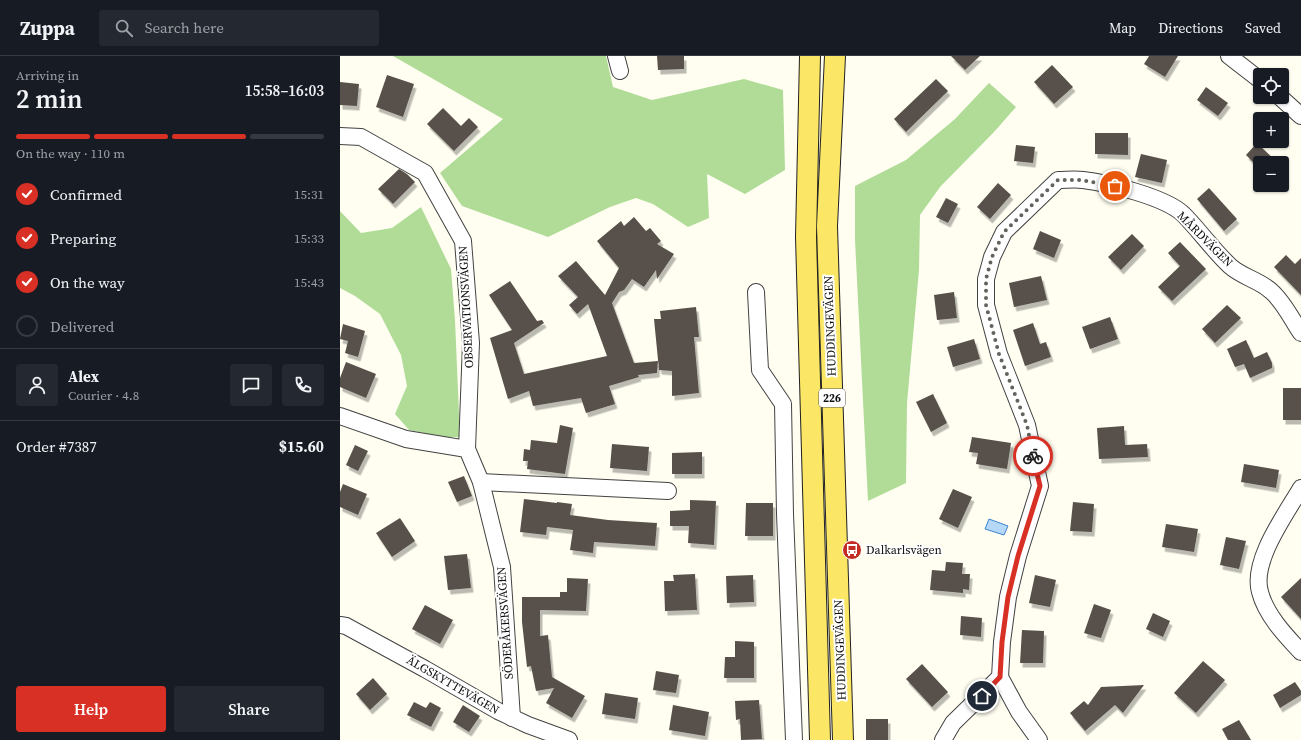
<!DOCTYPE html>
<html lang="en">
<head>
<meta charset="utf-8">
<style>
  :root { --surface:#171b24; --page:#242831; --text:#f1f3f6; --muted:#9ea1a6; --line:#363941; --accent:#d93025 }
  body { margin:0; font-family:"Source Serif 4",serif; background:var(--page); color:var(--text); height:100vh; display:flex; flex-direction:column; font-size:15px; white-space:nowrap }
  * { box-sizing:border-box; margin:0 }
  p { font-size:13px; color:var(--muted) }
  .icon { flex:none; width:22px; height:22px; fill:none; stroke:currentColor; stroke-width:2; stroke-linecap:round; stroke-linejoin:round }
  .map { position:relative; flex:1; overflow:hidden }
  .details { display:flex; flex-direction:column; background:var(--surface); width:340px }
  .details>* { flex:none }
  .tools { position:absolute; left:913px; top:12px; display:grid; gap:8px }
  .tools a { display:grid; place-items:center; width:36px; height:36px; border-radius:4px; background:var(--surface); box-shadow:0 1px 3px #0004; font-size:20px }
  .pin { position:absolute; display:grid; place-items:center; width:34px; height:34px; color:#fff; margin:-17px; border:2px solid #fff; border-radius:50%; box-shadow:0 1px 4px #0007 }
  .courier { position:absolute; display:grid; place-items:center; width:40px; height:40px; margin:-20px; border:3px solid #d93025; border-radius:50%; background:#fff; color:#222; box-shadow:0 1px 5px #0007 }
  .summary em { font-style:normal; font-weight:600 }
  .summary div { display:flex; flex-direction:column-reverse }
  .summary { display:flex; align-items:center; justify-content:space-between; height:68px; padding:0 16px }
  h1 { font-size:26px; font-weight:600; line-height:30px }
  .bar { display:grid; grid-template-columns:repeat(4,1fr); gap:6px 4px; align-content:center; height:48px; padding:0 16px }
  .bar i { height:5px; border-radius:3px; background:var(--line) }
  .bar .active { background:var(--accent) }
  .bar p { grid-column:span 4 }
  .line { display:flex; align-items:center; gap:10px; padding:0 16px; border-top:1px solid var(--line) }
  .line div { flex:1 }
  .round { display:grid; place-items:center; flex:none; width:42px; height:42px; border-radius:4px; background:var(--page) }
  ol { padding:0 16px; list-style:none }
  li { display:flex; align-items:center; gap:12px; height:44px }
  li p { margin-inline-start:auto }
  li .icon { padding:4px; border-radius:50%; background:var(--accent); color:#fff; stroke-width:4 }
  li:last-child { color:var(--muted) }
  li i { width:22px; height:22px; border:2px solid var(--line); border-radius:50% }
  .primary-button { display:flex; gap:8px; margin-top:auto; padding:8px 16px }
  .primary-button a { flex:1; height:46px; border-radius:4px; background:var(--accent); color:#fff; font-size:16px; font-weight:600; line-height:46px; text-align:center }
  .primary-button a+a { background:var(--page); color:var(--text) }
  header { display:flex; align-items:center; gap:24px; box-sizing:border-box; height:56px; padding:0 20px; background:var(--surface); border-bottom:1px solid var(--line) }
  header strong { font-size:19px }
  nav { display:flex; gap:22px; margin-inline-start:auto; font-size:14px }
  .search { width:280px; height:36px; background:var(--page); display:flex; align-items:center; gap:10px; box-sizing:border-box; padding:0 14px; border-radius:4px; color:var(--muted); font-size:15px }
  main { display:flex; flex:1; min-height:0 }
  .map>svg:first-child { display:block }
  .forest { fill:#b0dc98 }
  .water { fill:#b5d8f8; stroke:#3a85d1 }
  .building { fill:#58514b; filter:url(#shadow) }
  .lines { fill:none; stroke-linecap:round; stroke-linejoin:round }
  .minor-casing { stroke:#424242; stroke-width:18 }
  .major-casing { stroke:#202020; stroke-width:22 }
  .minor { stroke:#fff; stroke-width:16 }
  .major { stroke:#fbe665; stroke-width:20 }
  .done { stroke:#63635e; stroke-width:4; stroke-dasharray:0 7.2 }
  .route { stroke:#d93025; stroke-width:5 }
  .labels { text-anchor:middle; stroke-width:4; stroke-linejoin:round; paint-order:stroke }
  .shield { fill:#fff; stroke:#575757; stroke-width:1 }
  .shield-label { font-size:11px; font-weight:bold; fill:#0f0f0f }
  .street-label { font-size:12px; fill:#0f0f0f; stroke:#fff }
  .poi-label { font-size:12px; fill:#0f0f0f; stroke:#fff; text-anchor:start }
</style>
</head>
<body>
<header>
<strong>Zuppa</strong>
<div class="search"><svg class="icon" aria-label="search" viewBox="0 0 24 24"><circle cx="10" cy="10" r="6"/><path d="M15 15l6 6"/></svg>Search here</div>
<nav><a>Map</a><a>Directions</a><a>Saved</a></nav>
</header>
<main>
<section class="details">
<div class="summary"><div><h1>2 min</h1><p>Arriving in</p></div><em>15:58–16:03</em></div>
<div class="bar"><i class="active"></i><i class="active"></i><i class="active"></i><i></i><p>On the way · 110 m</p></div>
<ol>
<li><svg class="icon" aria-label="check" viewBox="0 0 24 24"><path d="M5 12l5 5 9-10"/></svg>Confirmed<p>15:31</p></li>
<li><svg class="icon" aria-label="check" viewBox="0 0 24 24"><path d="M5 12l5 5 9-10"/></svg>Preparing<p>15:33</p></li>
<li><svg class="icon" aria-label="check" viewBox="0 0 24 24"><path d="M5 12l5 5 9-10"/></svg>On the way<p>15:43</p></li>
<li><i></i>Delivered</li>
</ol>
<div class="line" style="height:72px"><a class="round"><svg class="icon" aria-label="person" viewBox="0 0 24 24"><circle cx="12" cy="8" r="4"/><path d="M4 21q1-7 8-7t8 7"/></svg></a><div><b>Alex</b><p>Courier · 4.8</p></div><a class="round"><svg class="icon" aria-label="chat" viewBox="0 0 24 24"><path d="M4 5h16v11H9l-5 4z"/></svg></a><a class="round"><svg class="icon" aria-label="phone" viewBox="0 0 24 24"><path d="M5 4h4l2 5-3 2q2 4 5 5l2-3 5 2v4C11 20 4 13 5 4z"/></svg></a></div>
<div class="line" style="height:52px"><div>Order #7387</div><b>$15.60</b></div>
<div class="primary-button"><a>Help</a><a>Share</a></div>
</section>
<div class="map">
<svg width="961" height="684" viewBox="0 0 961 684">
  <defs>
    <filter id="shadow"><feDropShadow dx="2.5" dy="4.5" stdDeviation="0" flood-color="#0004"/></filter>
  </defs>
  <rect width="100%" height="100%" fill="#fffef1"/>
  <g class="forest">
    <path d="M53,0H266L273,31L312,44L404,23L443,34L445,114L405,138L367,118L369,162L348,171L313,148L296,142L270,151L208,181L122,150L100,117L163,63Z"/>
    <path d="M649,27L676,51L654,76L600,131L580,159L579,214L567,347L566,427L528,445L515,184V130L566,104L615,63Z"/>
    <path d="M81,151L111,213L115,264L120,381H104L69,374L55,358L67,330L61,299L40,258L15,240L0,232V155L21,177L52,172Z"/>
  </g>
  <path class="water" d="M649,463L668,470L664,479L645,473Z"/>
  <g class="building">
    <path d="M317,0H344V13L318,14Z"/>
    <path d="M611,0H640L625,14Z"/>
    <path d="M809,0H838L825,21L804,8Z"/>
    <path d="M712,9L733,31L714,48L694,26Z"/>
    <path d="M47,19L74,28L63,61L36,51Z"/>
    <path d="M596,23L608,35L566,76L554,63Z"/>
    <path d="M0,26L19,28L17,50L0,49Z"/>
    <path d="M866,31L888,47L878,60L857,44Z"/>
    <path d="M103,52L121,70L129,62L138,71L114,95L87,68Z"/>
    <path d="M755,77H788V99L755,98Z"/>
    <path d="M917,87L938,107H914L906,99Z"/>
    <path d="M676,89L695,91L693,107L674,105Z"/>
    <path d="M801,98L827,104L822,127L795,121Z"/>
    <path d="M59,113L67,118L75,126L53,148L38,133Z"/>
    <path d="M658,127L671,139L650,163L637,151Z"/>
    <path d="M869,132L897,163L884,175L857,143Z"/>
    <path d="M606,142L618,148L608,167L596,161Z"/>
    <path d="M294,161L306,175L310,172L321,185L317,188L334,198L317,223L316,214L304,231L292,223L284,234L279,236L272,247L294,307L318,305L317,317L298,319L299,321L269,330L275,348L246,357L241,342L193,350L189,335L168,343L150,282L172,274L149,239L170,225L197,265L202,264L204,267L174,287L184,318L267,300L248,248L237,258L229,249L238,241L218,220L236,205L265,239L279,212L257,185L281,165L284,170Z"/>
    <path d="M700,175L721,184L714,202L693,193Z"/>
    <path d="M792,178L804,190L781,214L768,201Z"/>
    <path d="M840,186L866,213L832,245L818,231L840,210L828,197Z"/>
    <path d="M946,199L955,208L961,202V239L934,211Z"/>
    <path d="M701,220L707,244L674,251L669,227Z"/>
    <path d="M614,236L617,262L597,264L594,239Z"/>
    <path d="M887,249L901,262L875,287L862,273Z"/>
    <path d="M356,251L359,281H354L359,337L332,340V315L319,314L314,263H321L320,255Z"/>
    <path d="M770,261L778,283L750,293L742,271Z"/>
    <path d="M693,267L700,288L706,286L711,301L685,310L673,274Z"/>
    <path d="M3,268L25,275L18,301L5,297L8,285L0,283Z"/>
    <path d="M634,283L640,303L613,311L607,291Z"/>
    <path d="M906,284L914,302L927,296L932,307V312L910,322L904,308L895,311L887,293Z"/>
    <path d="M6,306L36,318L26,342L0,331V322Z"/>
    <rect x="943" y="332" width="18" height="32"/>
    <path d="M593,338L607,367L591,376L576,346Z"/>
    <path d="M220,369L233,372L225,418L187,413L188,405H183L184,393L190,394L191,384L217,387Z"/>
    <path d="M784,370L785,389L807,388L808,401L759,403L757,372Z"/>
    <path d="M632,381L671,387L667,413L636,408L638,397L629,396Z"/>
    <path d="M272,388L309,391L307,415L270,412Z"/>
    <path d="M15,389L28,395L18,415L6,409Z"/>
    <path d="M362,396V418H332V397Z"/>
    <path d="M904,408L939,414L936,432L901,426Z"/>
    <path d="M124,420L132,440L117,446L108,426Z"/>
    <path d="M3,428L27,438L18,459L0,451V436Z"/>
    <path d="M613,433L632,441L618,472L599,463Z"/>
    <path d="M184,443L217,447V446L232,448L230,459L268,464L317,467L315,490L254,486L253,497L230,494L233,474L207,471L206,479L180,476Z"/>
    <path d="M350,444L376,445L374,489L348,487L349,470H330V455L350,454Z"/>
    <path d="M733,446L754,448L752,476L730,475Z"/>
    <path d="M406,447H433V480H405Z"/>
    <path d="M60,462L75,485L52,501L36,477Z"/>
    <path d="M826,468L858,473L854,496L822,491Z"/>
    <path d="M886,481L906,485L899,513L880,509Z"/>
    <path d="M127,498L131,532L108,534L104,500Z"/>
    <path d="M606,506L623,507L622,518H630L629,534L623,533V537L590,534L592,514L605,515Z"/>
    <path d="M355,518L357,554L325,555L324,525H334L333,519Z"/>
    <path d="M413,519L414,546L387,547L386,520Z"/>
    <path d="M695,519L716,524L710,551L689,547Z"/>
    <path d="M227,522L248,523L246,555L200,554V580L208,579L212,621L245,640L232,662L206,647L214,632L196,635L191,610L187,611L182,566V541H220V536H227Z"/>
    <path d="M961,522V563L941,541Z"/>
    <path d="M754,548L771,554L761,582L744,577Z"/>
    <path d="M85,549L113,564L100,588L72,573Z"/>
    <path d="M813,557L830,565L823,581L806,573Z"/>
    <path d="M621,560L642,562L641,581L620,579Z"/>
    <path d="M682,574L704,575L703,607H680Z"/>
    <path d="M395,585L414,586V622H384L385,601H395Z"/>
    <path d="M863,605L885,624L856,657L834,637Z"/>
    <path d="M582,608L608,636L592,651L566,623Z"/>
    <path d="M316,615L339,619L336,637L313,634Z"/>
    <path d="M33,622L47,638L30,654L16,638Z"/>
    <path d="M955,626L961,635V639L940,652L933,639Z"/>
    <path d="M804,629L783,657L775,649L745,675L730,657L744,645L748,649L761,631Z"/>
    <path d="M265,637L298,642L295,663L262,658Z"/>
    <path d="M419,644L422,683L401,684L400,663L396,664L395,645Z"/>
    <path d="M74,646L86,652L90,646L101,652L91,671L67,659Z"/>
    <path d="M123,649L140,660L129,676L113,666Z"/>
    <path d="M333,649L369,656L365,680L329,674Z"/>
    <rect x="526" y="663" width="22" height="21"/>
    <path d="M899,664L911,684H888L882,673Z"/>
  </g>
  <g class="lines">
    <g class="minor-casing">
      <g id="minor">
        <path d="M276,0L280,15"/>
        <path d="M889,0L920,24"/>
        <path d="M940,41L961,60"/>
        <path d="M0,80L21,81L85,117L123,185L131,287L127,393"/>
        <path d="M416,236L420,314L443,348L445,458L454,684"/>
        <path d="M0,360L66,383L127,393L141,426L162,511L172,662"/>
        <path d="M141,426L328,435"/>
        <path d="M961,432C946,458 911,505 920,536C926,559 945,579 961,596"/>
        <path d="M0,569L6,570L85,613L158,655L188,669L229,684"/>
        <path d="M660,621L679,656L699,684"/>
        <path d="M603,684L613,667L660,621L662,586L668,541L678,500L700,430L687,369L659,298L646,249V223L652,201L664,176L718,124C726,124 735,123 743,124C768,127 825,141 843,158C859,174 873,194 890,210C902,221 919,224 931,235C944,246 952,264 961,277"/>
      </g>
    </g>
    <g class="major-casing">
      <g id="major">
        <path d="M470,0L466,181L480,684"/>
        <path d="M495,0L487,170L503,684"/>
      </g>
    </g>
    <use href="#minor" class="minor"/>
    <use href="#major" class="major"/>
  </g>
  <g class="lines">
    <path class="done" d="M693,400L687,369L659,298L646,249V223L652,201L664,176L718,124H741L775,130"/>
    <path class="route" d="M642,640L660,621L662,586L668,541L678,500L700,430L693,400"/>
  </g>
  <defs>
    <g id="bus-disc" transform="scale(1)"><circle r="9.5" fill="#c32b23" stroke="#fff"/><path d="M-5-6H5V4H4V6H2V4H-2V6H-4V4H-5ZM-3.5-4V0h7V-4ZM-3.5 1.2v1.5H-2V1.2ZM2 1.2v1.5H3.5V1.2Z" fill="#fff"/></g>
  </defs>
  <g fill-rule="evenodd">
    <use href="#bus-disc" x="512" y="494"/>
  </g>
  <g class="labels">
    <rect class="shield" x="479" y="333" width="26" height="18" rx="3"/>
    <g class="shield-label">
      <text x="492" y="346">226</text>
    </g>
    <g class="street-label">
      <text transform="translate(865 183) rotate(45)" y="4">MÅRDVÄGEN</text>
      <text transform="translate(126 251) rotate(-93)" y="4">OBSERVATIONSVÄGEN</text>
      <text transform="translate(490 270) rotate(-92)" y="4">HUDDINGEVÄGEN</text>
      <text transform="translate(165 567) rotate(-94)" y="4">SÖDERÅKERSVÄGEN</text>
      <text transform="translate(500 594) rotate(-92)" y="4">HUDDINGEVÄGEN</text>
      <text transform="translate(113 629) rotate(30)" y="4">ÄLGSKYTTEVÄGEN</text>
    </g>
    <g class="poi-label">
      <text x="526" y="498">Dalkarlsvägen</text>
    </g>
  </g>
</svg>
<div class="tools">
<a><svg class="icon" aria-label="locate" viewBox="0 0 24 24"><circle cx="12" cy="12" r="6"/><path d="M12 2v4M12 18v4M2 12h4M18 12h4"/></svg></a>
<a>+</a>
<a>−</a>
</div>
<div class="pin" style="left:775px;top:130px;background:#ea580c"><svg class="icon" aria-label="bag" viewBox="0 0 24 24"><path d="M5 8h14l-1 12H6zM9 8a3 3 0 0 1 6 0"/></svg></div>
<div class="pin" style="left:642px;top:640px;background:#1f2937"><svg class="icon" aria-label="home" viewBox="0 0 24 24"><path d="M3 11l9-7 9 7M6 9v11h12V9"/></svg></div>
<div class="courier" style="left:693px;top:400px"><svg class="icon" aria-label="bike" viewBox="0 0 24 24"><circle cx="6" cy="16" r="4"/><circle cx="18" cy="16" r="4"/><path d="M6 16l4-8h5l3 8M10 8l3 8H6M13 5h3"/></svg></div>
</div>
</main>
</body>
</html>
